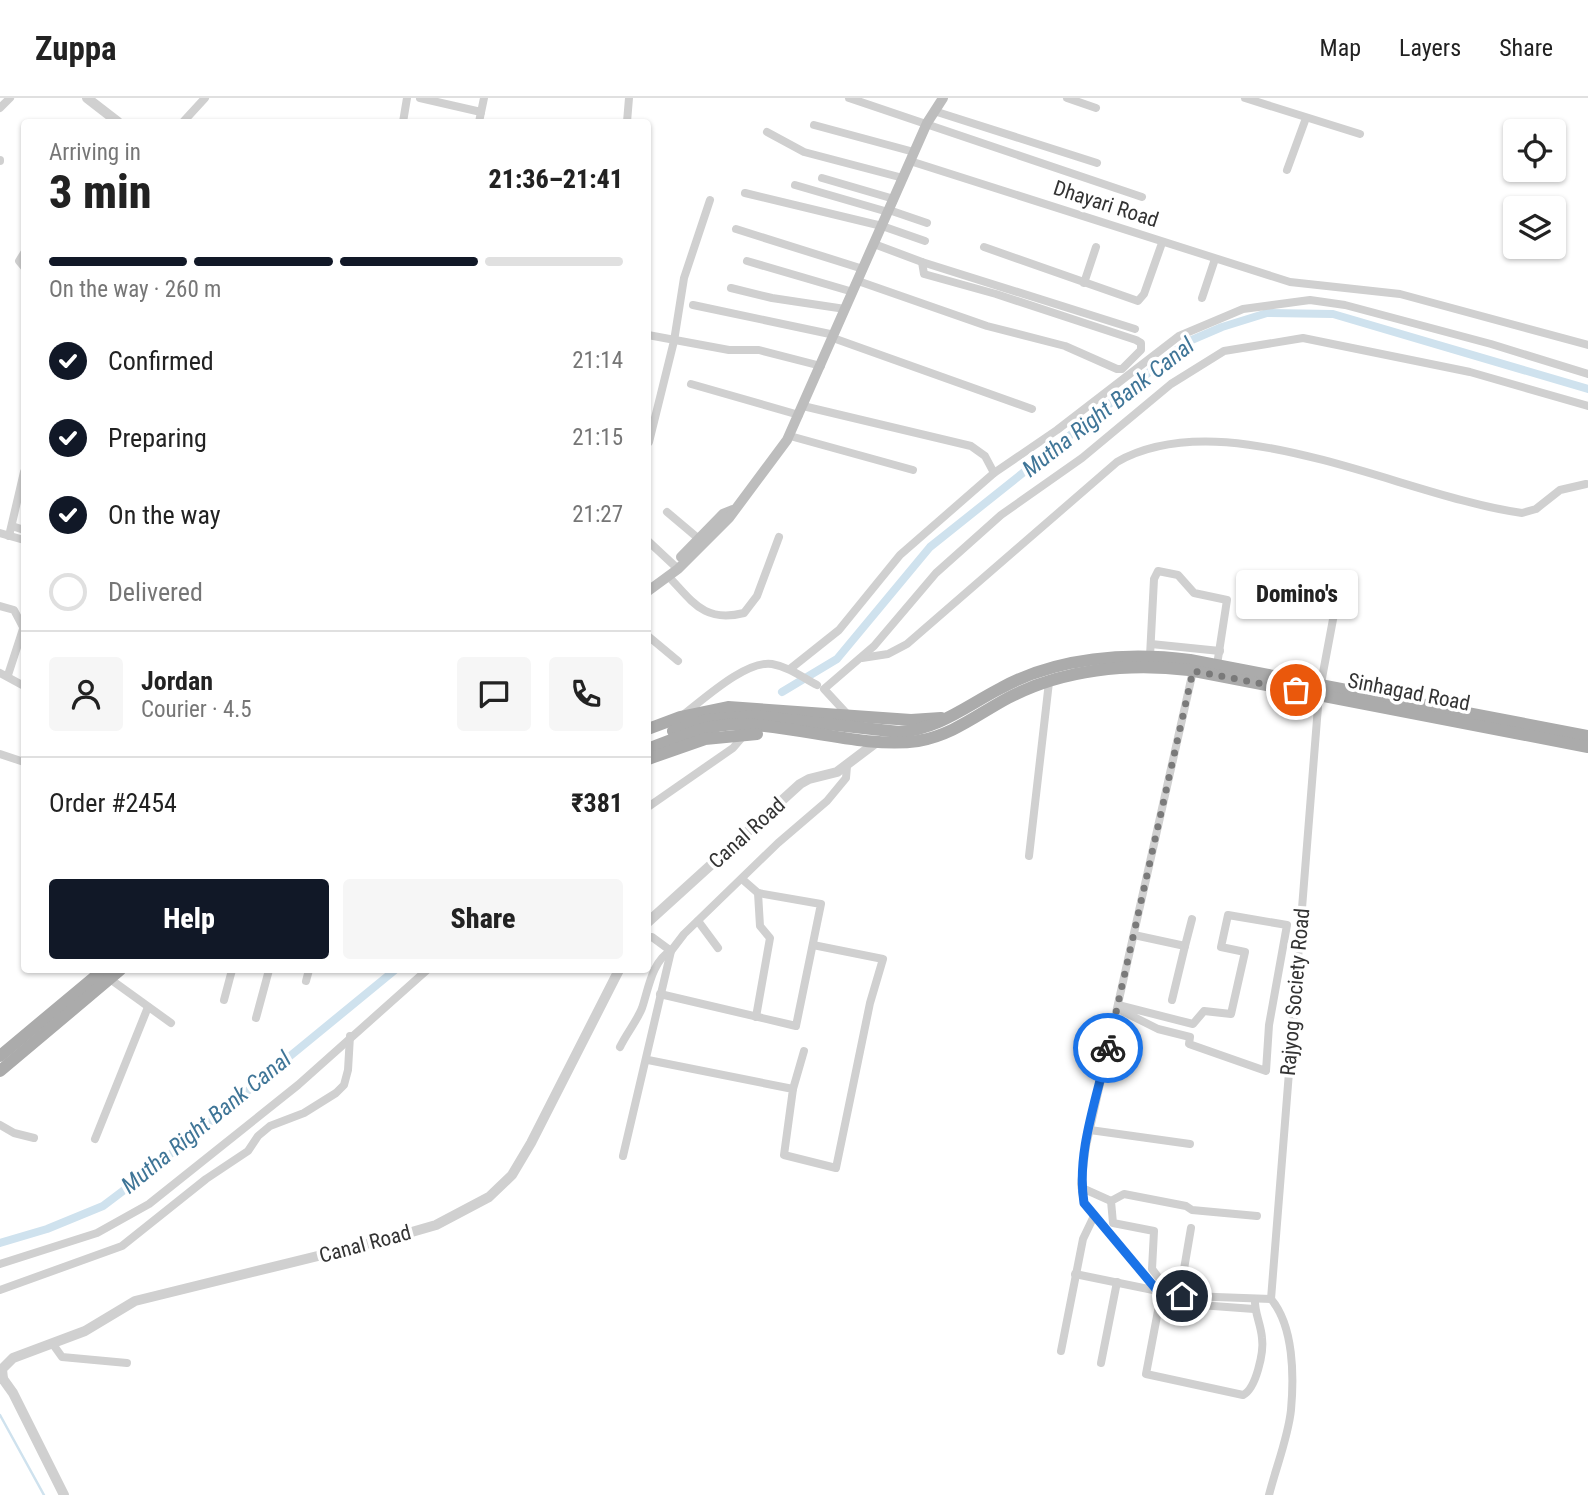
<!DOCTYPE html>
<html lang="en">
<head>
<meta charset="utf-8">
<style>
  :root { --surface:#fff; --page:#f6f6f6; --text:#222; --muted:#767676; --line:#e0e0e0; --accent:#111827 }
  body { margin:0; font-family:"Roboto Condensed",sans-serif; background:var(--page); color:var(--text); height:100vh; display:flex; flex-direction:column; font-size:26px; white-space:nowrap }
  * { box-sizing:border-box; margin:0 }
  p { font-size:23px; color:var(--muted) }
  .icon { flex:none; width:38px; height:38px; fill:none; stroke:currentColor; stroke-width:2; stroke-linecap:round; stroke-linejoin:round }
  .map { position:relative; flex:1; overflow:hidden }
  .details { position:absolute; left:21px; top:21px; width:630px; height:854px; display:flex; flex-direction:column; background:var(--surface); border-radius:7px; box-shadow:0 2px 5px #0004 }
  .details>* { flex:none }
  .buttons { position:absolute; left:1503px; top:21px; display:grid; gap:14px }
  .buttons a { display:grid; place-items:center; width:63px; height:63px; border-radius:7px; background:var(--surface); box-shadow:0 2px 5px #0004; font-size:35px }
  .pin { position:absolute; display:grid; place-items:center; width:60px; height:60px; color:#fff; margin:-30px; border:4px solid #fff; border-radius:50%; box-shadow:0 2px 7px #0007 }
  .courier { position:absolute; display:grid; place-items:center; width:70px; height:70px; margin:-35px; border:5px solid #1a73e8; border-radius:50%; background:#fff; color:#222; box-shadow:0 2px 9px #0007 }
  .bubble { position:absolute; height:49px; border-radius:7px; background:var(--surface); box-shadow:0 2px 5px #0004; font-size:23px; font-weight:800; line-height:49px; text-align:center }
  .overview em { font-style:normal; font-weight:800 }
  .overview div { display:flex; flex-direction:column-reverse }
  .overview { display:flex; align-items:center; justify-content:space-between; height:119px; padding:0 28px }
  h1 { font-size:46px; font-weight:800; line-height:52px }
  .bar { display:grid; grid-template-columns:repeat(4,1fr); gap:10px 7px; align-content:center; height:84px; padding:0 28px }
  .bar i { height:9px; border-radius:5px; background:var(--line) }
  .bar .on { background:var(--accent) }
  .bar p { grid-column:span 4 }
  .line { display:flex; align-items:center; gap:18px; padding:0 28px; border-top:2px solid var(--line) }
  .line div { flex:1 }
  .round { display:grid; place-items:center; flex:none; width:74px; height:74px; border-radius:7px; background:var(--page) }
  ol { padding:0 28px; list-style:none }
  li { display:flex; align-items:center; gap:21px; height:77px }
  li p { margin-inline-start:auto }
  li .icon { padding:7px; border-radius:50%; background:var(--accent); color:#fff; stroke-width:4 }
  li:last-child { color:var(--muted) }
  li i { width:38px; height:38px; border:4px solid var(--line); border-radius:50% }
  .cta { display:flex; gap:14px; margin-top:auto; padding:14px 28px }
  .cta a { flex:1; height:80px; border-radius:7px; background:var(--accent); color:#fff; font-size:28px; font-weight:800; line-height:80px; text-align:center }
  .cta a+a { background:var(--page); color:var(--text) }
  header { display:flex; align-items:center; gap:42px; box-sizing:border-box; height:98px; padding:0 35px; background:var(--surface); border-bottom:2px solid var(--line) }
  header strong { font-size:33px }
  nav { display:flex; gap:38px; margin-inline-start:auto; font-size:24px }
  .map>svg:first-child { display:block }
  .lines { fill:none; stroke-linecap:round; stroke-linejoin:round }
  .stream { stroke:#cfe2ee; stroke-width:2.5 }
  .canal { stroke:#cfe2ee; stroke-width:8 }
  .minor { stroke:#d0d0d0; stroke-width:8 }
  .tertiary { stroke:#d0d0d0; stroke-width:10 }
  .secondary { stroke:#bdbdbd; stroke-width:10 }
  .primary { stroke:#ababab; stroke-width:12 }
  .done { stroke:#7a7a7a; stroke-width:7; stroke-dasharray:0 12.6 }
  .route { stroke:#1a73e8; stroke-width:9 }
  .labels { text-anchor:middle; stroke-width:7; stroke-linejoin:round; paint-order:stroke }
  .street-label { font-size:21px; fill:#333; stroke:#fff }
  .water-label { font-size:23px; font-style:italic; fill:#3f7597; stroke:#fff }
</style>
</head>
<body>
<header>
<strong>Zuppa</strong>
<nav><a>Map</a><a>Layers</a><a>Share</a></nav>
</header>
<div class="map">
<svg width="1588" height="1397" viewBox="0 0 1588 1397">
  <rect width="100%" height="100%" fill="#fff"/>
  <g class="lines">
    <path class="stream" d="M0,1317L44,1397"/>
    <g class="canal">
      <path d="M782,594L837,561L930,449L1187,244L1222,229L1267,215L1333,216L1588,291"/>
      <path d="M0,1145L47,1131L103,1108L156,1068L395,872"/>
    </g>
    <g class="minor">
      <path d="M420,0L481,14"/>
      <path d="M849,0L1142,99"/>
      <path d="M1067,0L1096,10"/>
      <path d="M1245,0L1360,36"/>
      <path d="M0,10L10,0"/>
      <path d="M934,13L1097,65"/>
      <path d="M183,24L205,0"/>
      <path d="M403,24L407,0"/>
      <path d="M479,24L484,0"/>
      <path d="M627,24L629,0"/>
      <path d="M814,27L914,54"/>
      <path d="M767,34L804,54L903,80"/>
      <path d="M0,62V63"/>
      <path d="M910,63L1290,184L1400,196L1588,247"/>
      <path d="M1287,72L1306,20"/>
      <path d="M822,80L894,101"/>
      <path d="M795,87L888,114"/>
      <path d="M745,95L882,128L925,143"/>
      <path d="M889,112L927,125"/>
      <path d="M736,131L863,171"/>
      <path d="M984,149L1138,203L1144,196L1162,145"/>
      <path d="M24,155L19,163L24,169"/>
      <path d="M747,163L853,194"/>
      <path d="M922,164L1135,231"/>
      <path d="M858,183L987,228L1065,248L1117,271H1122L1141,252V245L1136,242L996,196L924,176L922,164L874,146"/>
      <path d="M1084,185L1096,149"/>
      <path d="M731,190L772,200L845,211"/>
      <path d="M1202,200L1215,161"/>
      <path d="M693,207L830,236L833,240L1032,311"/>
      <path d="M648,237L729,252H759L821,268"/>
      <path d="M691,286L799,317"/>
      <path d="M790,338L913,372"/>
      <path d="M649,344L674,243L684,180L710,102"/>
      <path d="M994,375L1057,332L1179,238L1243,211L1310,202L1345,207L1491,246L1588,276"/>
      <path d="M667,414L699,441"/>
      <path d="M12,428L24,432"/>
      <path d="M0,435L24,442"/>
      <path d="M9,438L24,374"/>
      <path d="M648,443L678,471"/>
      <path d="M668,478C693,504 704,525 744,515L757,498L779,439"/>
      <path d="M0,508L14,512L24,531"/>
      <path d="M648,538L678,563"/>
      <path d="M1151,546L1220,553"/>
      <path d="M1150,558L1154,481L1158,473L1178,477L1194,495L1227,502L1217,567"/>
      <path d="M862,560L888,556L907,546L1117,364C1226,302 1404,399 1522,415L1536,411L1560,392L1586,386"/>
      <path d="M790,571L839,532L900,457L994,375L985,358L971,348L803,308"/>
      <path d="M1193,573L1086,1048L1081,1086L1084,1105L1161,1197L1271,1201C1294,1228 1294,1279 1291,1312C1288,1340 1276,1369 1269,1397"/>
      <path d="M0,575L24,588"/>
      <path d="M8,577L23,531"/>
      <path d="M683,617C704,601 746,562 772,566C789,569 802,579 817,587"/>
      <path d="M848,617L824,591L874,548L936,475L1001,417L1082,360L1171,286L1224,253L1303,240L1470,274L1588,308"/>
      <path d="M0,656L24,664"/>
      <path d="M648,709L733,650L745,636"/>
      <path d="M1029,758L1049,584"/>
      <path d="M698,823L718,850"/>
      <path d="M1134,837L1185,848L1172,902"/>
      <path d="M1185,848L1192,821"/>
      <path d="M110,881L171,925"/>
      <path d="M306,883L309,872"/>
      <path d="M660,896L796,928L821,806L758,795L742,781"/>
      <path d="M224,902L232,872"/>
      <path d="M1118,911L1158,931L1190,939L1189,946L1266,973L1269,927L1287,827L1228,817L1221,849L1245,854L1231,916L1204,913L1193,926L1118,907"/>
      <path d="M756,919L770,840L760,828L758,795"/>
      <path d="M256,920L269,872"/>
      <path d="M620,949C626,936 637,923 642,910C648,893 652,862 671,853L652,839L648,840"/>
      <path d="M648,962L793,991L784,1057L836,1070L870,905L883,861L813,847"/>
      <path d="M793,991L804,953"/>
      <path d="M0,1027L14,1035L34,1040"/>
      <path d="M1090,1032L1190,1046"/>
      <path d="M95,1041L148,909"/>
      <path d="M623,1058L671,853L684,836L778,745L827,703L846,680L847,668"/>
      <path d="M1082,1090L1111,1103"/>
      <path d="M1191,1130L1183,1177L1174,1185L1161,1183L1152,1171L1154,1133L1113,1125L1111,1103L1124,1096L1186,1108L1192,1112L1257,1118"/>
      <path d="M0,1166L97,1135L149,1106L298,987L427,872"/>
      <path d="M1075,1176L1158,1193"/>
      <path d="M0,1192L122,1148L206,1081L248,1053L258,1038L270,1028L304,1015L336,995L344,987L348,972L350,938"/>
      <path d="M1161,1197L1146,1276L1243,1297C1256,1291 1264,1254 1262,1240C1261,1226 1254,1214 1255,1201"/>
      <path d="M1271,1201L1319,596L1334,516"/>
      <path d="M1159,1204L1254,1211"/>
      <path d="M52,1245L62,1259L127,1265"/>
      <path d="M1061,1253L1083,1141L1094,1118"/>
      <path d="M1101,1265L1117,1184"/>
    </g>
    <g class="tertiary">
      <path d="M87,0L118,24"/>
      <path d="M648,824L800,686L809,681L837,674L878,643"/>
      <path d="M0,1281H3L13,1295L64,1397"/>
      <path d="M3,1281L2,1271L13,1260L85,1233L135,1203L391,1140L436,1127L489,1099L512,1077L531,1045L619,872"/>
    </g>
    <g class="secondary">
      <path d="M681,459L723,416L733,412"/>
      <path d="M648,493L678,471L729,420L787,342L927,25L943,0"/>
    </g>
    <g class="primary">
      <path d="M648,631L680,619L728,609L911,622L941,620"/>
      <path d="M673,633L706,622L756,618L899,634C939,631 966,608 1001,590C1057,559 1128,554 1190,562L1588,638"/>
      <path d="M648,651C677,640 707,626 739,626C794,627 866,651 918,643C953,637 978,616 1008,600C1063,571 1128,565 1189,572L1588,649"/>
      <path d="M648,661L705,641L757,636"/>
      <path d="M0,958L103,872"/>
      <path d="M0,973L120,872"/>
    </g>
  </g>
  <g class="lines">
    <path class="done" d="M1108,950L1193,573L1296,592"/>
    <path class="route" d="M1108,950C1097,1000 1076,1055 1084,1105L1161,1197L1182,1198"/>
  </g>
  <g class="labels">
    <g class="street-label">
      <text transform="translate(1106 106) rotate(18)" y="7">Dhayari Road</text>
      <text transform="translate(1409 594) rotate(11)" y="7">Sinhagad Road</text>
      <text transform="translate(747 735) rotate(-42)" y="7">Canal Road</text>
      <text transform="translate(1295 894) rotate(-85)" y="7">Rajyog Society Road</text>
      <text transform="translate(365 1146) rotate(-15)" y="7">Canal Road</text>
    </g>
    <g class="water-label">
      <text transform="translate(1108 309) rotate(-38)" y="8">Mutha Right Bank Canal</text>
      <text transform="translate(206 1024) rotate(-39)" y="8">Mutha Right Bank Canal</text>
    </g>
  </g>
</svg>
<div class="buttons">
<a><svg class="icon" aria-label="locate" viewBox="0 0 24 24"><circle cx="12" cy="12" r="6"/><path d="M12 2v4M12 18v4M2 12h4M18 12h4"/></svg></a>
<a><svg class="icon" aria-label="layers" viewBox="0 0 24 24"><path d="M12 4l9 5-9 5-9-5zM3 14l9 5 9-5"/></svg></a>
</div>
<div class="pin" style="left:1296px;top:592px;background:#ea580c"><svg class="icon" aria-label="bag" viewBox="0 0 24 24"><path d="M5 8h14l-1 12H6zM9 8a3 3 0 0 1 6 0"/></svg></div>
<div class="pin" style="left:1182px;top:1198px;background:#1f2937"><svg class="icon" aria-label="home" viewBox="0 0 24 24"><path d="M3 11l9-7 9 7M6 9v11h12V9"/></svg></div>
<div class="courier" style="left:1108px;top:950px"><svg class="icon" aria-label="bike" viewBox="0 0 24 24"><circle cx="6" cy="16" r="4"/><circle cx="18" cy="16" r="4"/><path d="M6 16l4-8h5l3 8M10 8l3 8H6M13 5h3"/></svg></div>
<div class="bubble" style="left:1236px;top:472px;width:122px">Domino's</div>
<section class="details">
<div class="overview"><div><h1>3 min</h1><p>Arriving in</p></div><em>21:36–21:41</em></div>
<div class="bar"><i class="on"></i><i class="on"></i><i class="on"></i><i></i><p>On the way · 260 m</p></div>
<ol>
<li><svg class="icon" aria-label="check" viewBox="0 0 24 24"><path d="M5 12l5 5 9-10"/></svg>Confirmed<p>21:14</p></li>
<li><svg class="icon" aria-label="check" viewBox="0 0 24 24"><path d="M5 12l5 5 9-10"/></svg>Preparing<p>21:15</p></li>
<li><svg class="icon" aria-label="check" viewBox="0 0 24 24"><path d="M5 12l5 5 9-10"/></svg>On the way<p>21:27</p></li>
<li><i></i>Delivered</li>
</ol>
<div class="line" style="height:126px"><a class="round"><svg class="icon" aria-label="person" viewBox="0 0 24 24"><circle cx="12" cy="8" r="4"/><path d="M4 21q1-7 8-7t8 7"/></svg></a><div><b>Jordan</b><p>Courier · 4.5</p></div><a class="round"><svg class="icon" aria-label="chat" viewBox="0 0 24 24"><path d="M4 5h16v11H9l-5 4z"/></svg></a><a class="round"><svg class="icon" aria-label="phone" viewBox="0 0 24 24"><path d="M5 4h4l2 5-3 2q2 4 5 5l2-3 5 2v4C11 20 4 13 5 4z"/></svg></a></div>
<div class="line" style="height:91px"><div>Order #2454</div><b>₹381</b></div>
<div class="cta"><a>Help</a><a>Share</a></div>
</section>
</div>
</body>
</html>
